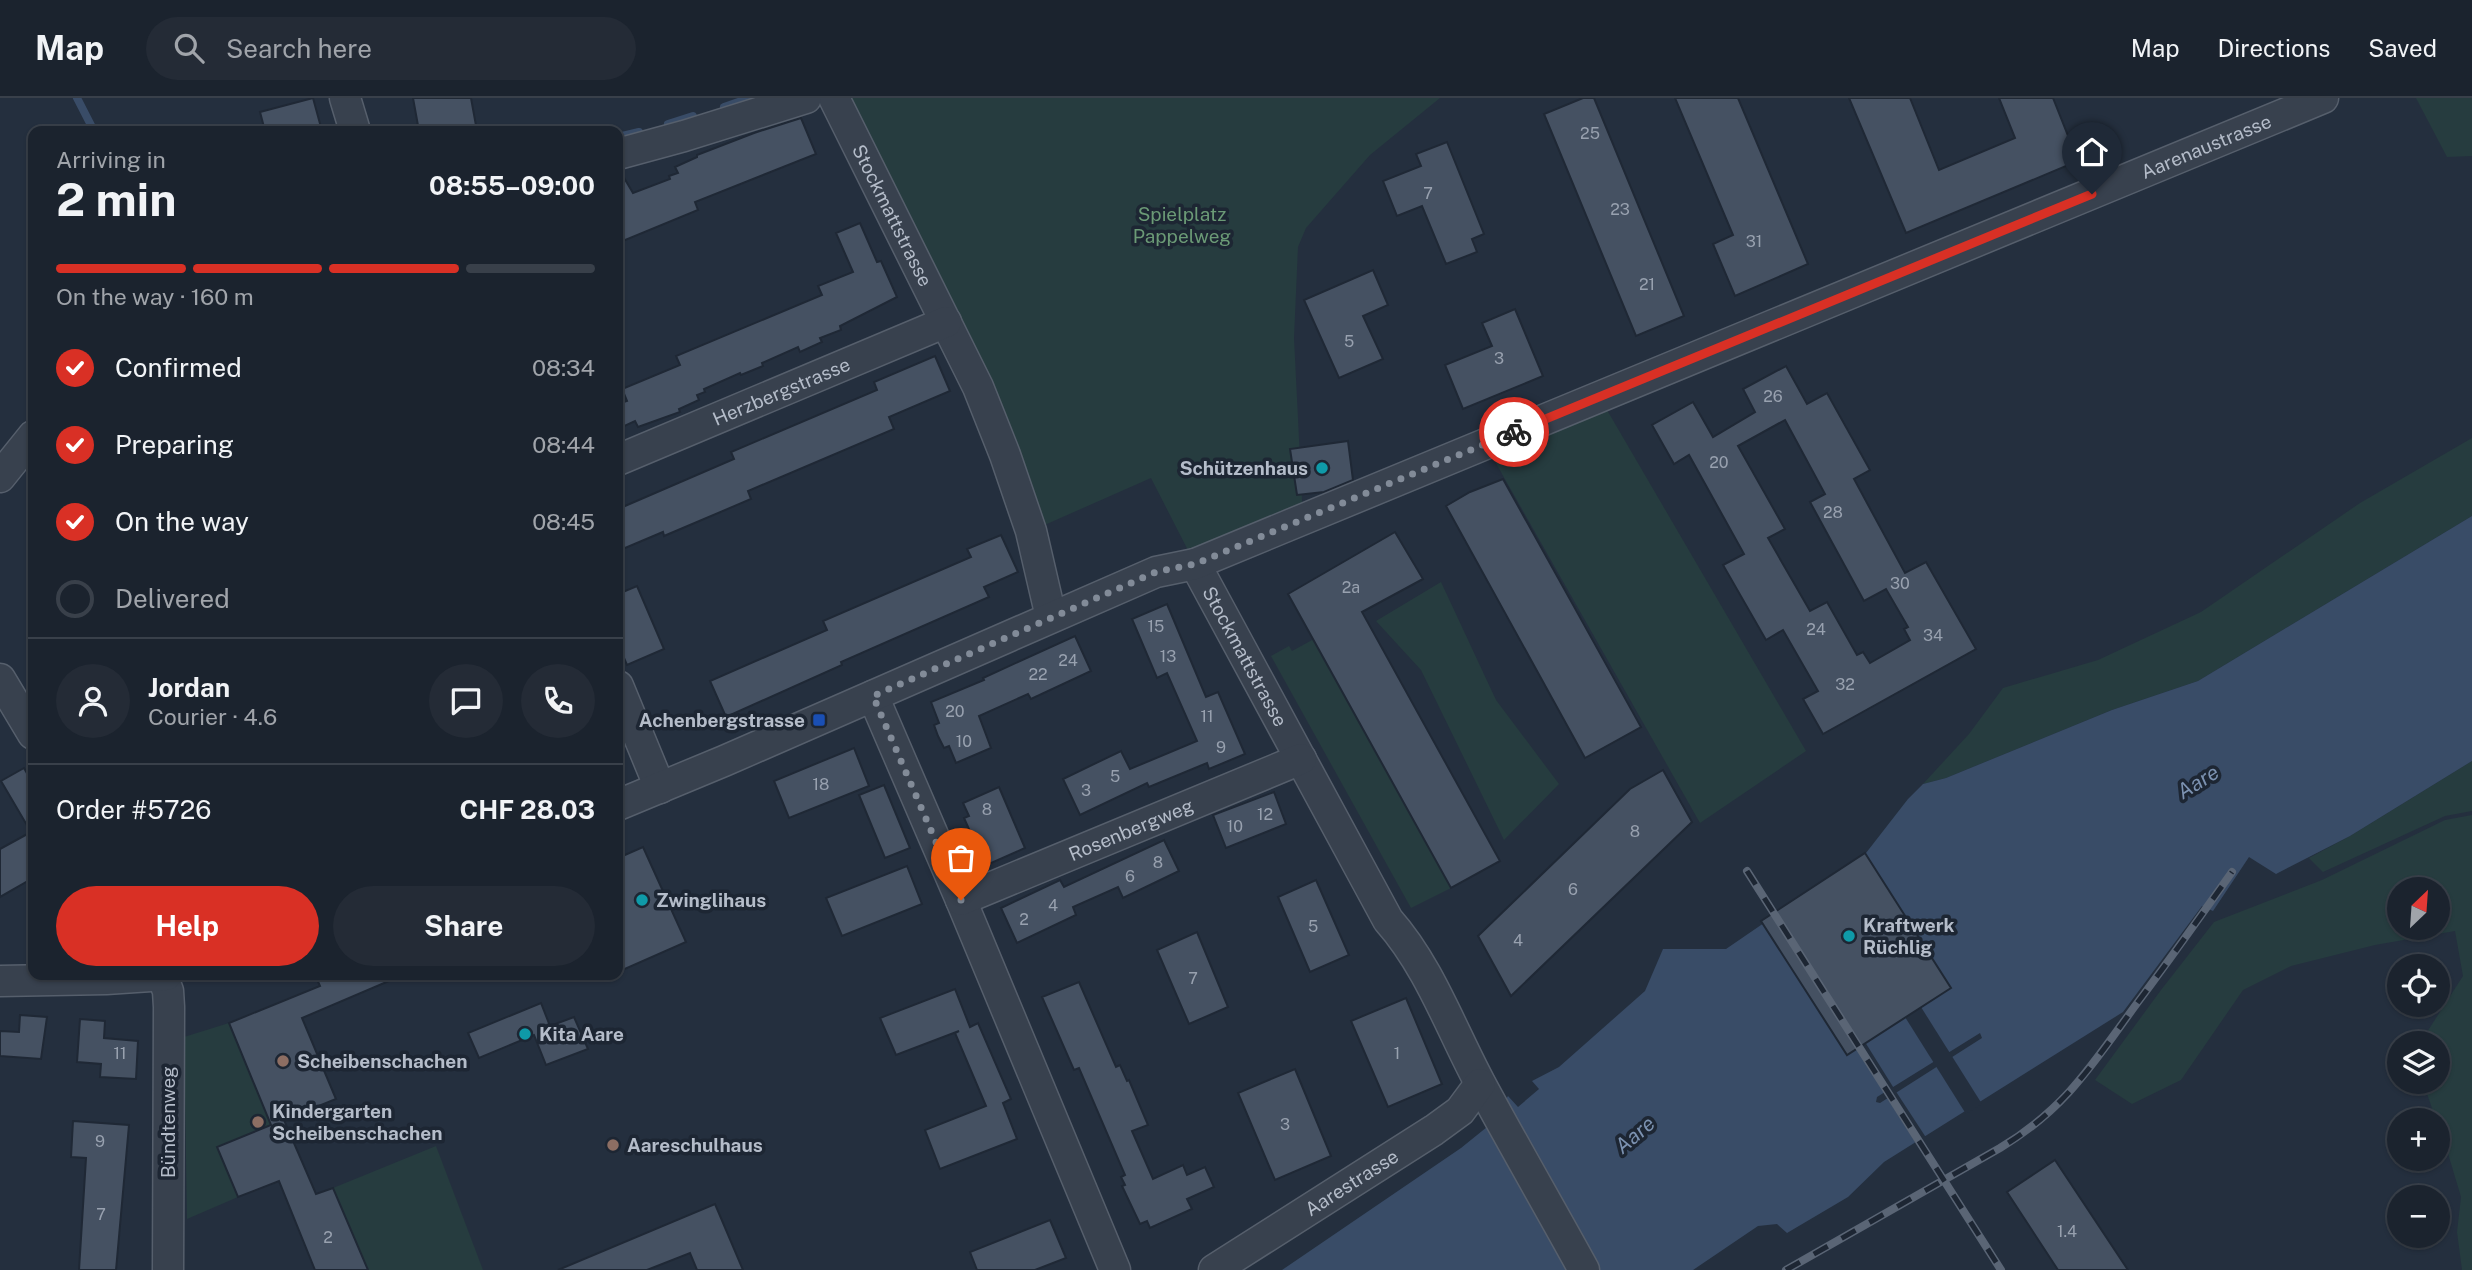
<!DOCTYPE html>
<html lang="en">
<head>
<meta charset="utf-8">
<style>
  :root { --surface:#1b232e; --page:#242b36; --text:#f1f3f6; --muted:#a0a4aa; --line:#39404a; --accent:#d93025 }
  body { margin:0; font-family:"Public Sans",sans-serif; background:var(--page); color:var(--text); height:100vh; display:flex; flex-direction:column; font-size:26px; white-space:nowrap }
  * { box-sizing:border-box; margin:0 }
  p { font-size:23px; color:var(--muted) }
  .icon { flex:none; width:38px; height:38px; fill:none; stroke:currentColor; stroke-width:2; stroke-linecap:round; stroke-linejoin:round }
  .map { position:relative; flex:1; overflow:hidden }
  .side { position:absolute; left:28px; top:28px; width:595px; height:854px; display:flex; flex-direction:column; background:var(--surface); border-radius:14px; box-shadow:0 2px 5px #0004,0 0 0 2px var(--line) }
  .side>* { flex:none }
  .needle { width:46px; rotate:25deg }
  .controls { position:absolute; left:2387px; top:779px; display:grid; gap:14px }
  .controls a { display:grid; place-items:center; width:63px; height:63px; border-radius:50%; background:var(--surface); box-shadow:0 2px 5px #0004,0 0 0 2px var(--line); font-size:35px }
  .pin { position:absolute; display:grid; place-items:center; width:60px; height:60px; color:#fff; margin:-72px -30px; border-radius:50% 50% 50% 0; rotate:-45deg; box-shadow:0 0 7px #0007 }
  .pin .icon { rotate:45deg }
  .courier { position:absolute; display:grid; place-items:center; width:70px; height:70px; margin:-35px; border:5px solid #d93025; border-radius:50%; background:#fff; color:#222; box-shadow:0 2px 9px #0007 }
  .head em { font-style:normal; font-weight:700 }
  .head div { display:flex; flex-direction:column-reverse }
  .head { display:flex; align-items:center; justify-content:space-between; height:119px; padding:0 28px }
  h1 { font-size:46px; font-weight:700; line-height:52px }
  .bar { display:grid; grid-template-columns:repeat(4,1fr); gap:10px 7px; align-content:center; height:84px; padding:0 28px }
  .bar i { height:9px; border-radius:5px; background:var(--line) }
  .bar .current { background:var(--accent) }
  .bar p { grid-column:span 4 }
  .line { display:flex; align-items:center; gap:18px; padding:0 28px; border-top:2px solid var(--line) }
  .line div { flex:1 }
  .round { display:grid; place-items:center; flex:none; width:74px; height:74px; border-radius:37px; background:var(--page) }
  ol { padding:0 28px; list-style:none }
  li { display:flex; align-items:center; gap:21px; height:77px }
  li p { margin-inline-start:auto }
  li .icon { padding:7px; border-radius:50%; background:var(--accent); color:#fff; stroke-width:4 }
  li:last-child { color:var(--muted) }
  li i { width:38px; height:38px; border:4px solid var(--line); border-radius:50% }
  .primary-button { display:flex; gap:14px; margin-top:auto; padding:14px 28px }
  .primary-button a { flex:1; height:80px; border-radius:42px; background:var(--accent); color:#fff; font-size:28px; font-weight:700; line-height:80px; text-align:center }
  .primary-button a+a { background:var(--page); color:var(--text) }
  header { display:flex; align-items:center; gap:42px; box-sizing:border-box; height:98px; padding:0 35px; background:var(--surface); border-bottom:2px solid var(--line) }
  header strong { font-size:33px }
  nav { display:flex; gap:38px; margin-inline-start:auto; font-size:24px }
  .search { width:490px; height:63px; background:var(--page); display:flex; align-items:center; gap:18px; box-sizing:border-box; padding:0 24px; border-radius:38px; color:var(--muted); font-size:26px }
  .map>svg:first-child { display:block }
  .green { fill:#263c3f; fill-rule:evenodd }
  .water { fill:#394c67; fill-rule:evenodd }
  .pier { fill:#242f3e }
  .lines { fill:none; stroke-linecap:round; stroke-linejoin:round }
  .stream { stroke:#394c67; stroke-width:8 }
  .building { fill:#455162; stroke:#1f2835; stroke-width:2; fill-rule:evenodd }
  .street-casing { stroke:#565f6c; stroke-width:33 }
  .street { stroke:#38414e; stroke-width:30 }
  .rail-casing { stroke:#5a6575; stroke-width:8 }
  .rail { stroke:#1d2633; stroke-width:5; stroke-dasharray:16; stroke-linecap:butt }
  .done { stroke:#828b98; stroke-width:7; stroke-dasharray:0 12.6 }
  .route { stroke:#d93025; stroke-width:9 }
  .culture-dot { fill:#0f9aa8; stroke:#1d2633; stroke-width:2.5 }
  .transit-dot { fill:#1a4fb4; stroke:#1d2633; stroke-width:2.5 }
  .education-dot { fill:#8d6e63; stroke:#1d2633; stroke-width:2.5 }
  .labels { text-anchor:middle; stroke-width:7; stroke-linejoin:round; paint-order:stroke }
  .number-label { font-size:16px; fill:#98a1af }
  .street-label { font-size:19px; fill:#b4bcc9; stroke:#1d2633 }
  .park-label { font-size:19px; fill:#6b9a76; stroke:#1d2633 }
  .poi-label { font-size:19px; font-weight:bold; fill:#b4bcc9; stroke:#1d2633; text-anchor:start }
  .water-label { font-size:21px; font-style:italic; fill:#7c92b1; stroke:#1d2633 }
</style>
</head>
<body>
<header>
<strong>Map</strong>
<div class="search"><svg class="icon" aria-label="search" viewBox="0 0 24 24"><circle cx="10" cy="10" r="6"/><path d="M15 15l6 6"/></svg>Search here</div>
<nav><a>Map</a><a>Directions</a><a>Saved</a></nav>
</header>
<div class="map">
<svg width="2472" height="1172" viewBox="0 0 2472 1172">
  <rect width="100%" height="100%" fill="#242f3e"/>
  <g class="green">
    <path d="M834,0H1440L1370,57L1306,130L1298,149L1294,240L1303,421L1195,466L1151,380L1031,433Z"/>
    <path d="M2416,0H2472V58L2447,59Z"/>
    <path d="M1607,312L1806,653L1700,725L1493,360Z"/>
    <path d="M2472,340V418L2198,583L2112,612L1946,680L1923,686L1969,636L2003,590L2098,562L2201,514L2360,405Z"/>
    <path d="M1441,484L1496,602L1559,686L1504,742L1421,572L1376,523Z"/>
    <path d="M1314,541L1451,790L1411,810L1271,558L1289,548L1292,553Z"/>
    <path d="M2472,663V713L2445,718L2323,774L2309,760L2350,738Z"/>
    <path d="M2472,717V1172H2462L2457,1134L2461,1099L2438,1022H2436L2423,984H2438V945H2420L2463,878L2455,833L2375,847L2291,868L2243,892L2181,982L2132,1006L2095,982L2161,892L2214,824L2322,782L2445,722ZM2399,791H2438V830H2399Z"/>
    <path d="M229,925L271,1027L218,1049L238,1099L187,1121L184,939Z"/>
    <path d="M436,1048L483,1172H368L333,1090Z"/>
  </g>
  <path class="water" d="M2472,418V663L2350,738L2276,776L2249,759L2213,813L2202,808L2123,914L1884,1064L1848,1099L1787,1135L1777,1126L1758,1128L1693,1172H1282L1461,1050L1487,1029L1508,998L1518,1009L1539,991L1532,983L1559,969L1645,893L1663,851H1726L1866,755L1908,701L1923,686L1946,680L2112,612L2198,583ZM1980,935L1982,940L1880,1005L1876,1004L1877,999Z"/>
  <g class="pier">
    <path d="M1921,909L1982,1006L1966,1016L1905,919Z"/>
    <path d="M1865,944L1895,992L1886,998L1856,950Z"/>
    <path d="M1895,992L1927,1041L1917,1047L1886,998Z"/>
  </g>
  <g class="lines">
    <g class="stream">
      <path d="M77,0L94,33"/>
      <path d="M724,9L750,0"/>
      <path d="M668,26L693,18"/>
      <path d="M618,39L639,34"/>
    </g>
  </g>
  <g class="building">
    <path d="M313,0L322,33H265L260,14Z"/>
    <path d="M413,0H471L477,33H419Z"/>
    <path d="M1583,0H1594L1684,218L1636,238L1544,16Z"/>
    <path d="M1675,0H1738L1808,166L1735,198L1713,146L1733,137Z"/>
    <path d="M1849,0H1910L1939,72L2015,40L1999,0H2053L2078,63L1906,135Z"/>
    <path d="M801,20L816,56L695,104L698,112L618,145V73H620L633,95L670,81L669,78L678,75L675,69L697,59V57L754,35Z"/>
    <path d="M1447,44L1484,136L1472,141L1477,154L1446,166L1422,108L1397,118L1383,83L1421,68L1416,56Z"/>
    <path d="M860,125L877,164L881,163L897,199L840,228L841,232L820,240L822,244L800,254L798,249L762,265L763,268L741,277L740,275L704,291L705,294L697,297L699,302L679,311L680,314L638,329L635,323L618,331V306L627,303L622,291L680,267L676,258L822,197L818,188L853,174L836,135Z"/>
    <path d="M1373,172L1388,207L1363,218L1383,261L1339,280L1304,202Z"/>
    <path d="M1515,211L1543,278L1463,311L1445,267L1492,248L1482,225Z"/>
    <path d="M935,258L950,293L889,319L894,331L748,393L751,401L664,438L663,434L618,453V411L734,361L731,354L877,292L874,284Z"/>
    <path d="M1786,268L1807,306L1827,295L1870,372L1854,381L1905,475L1926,464L1976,551L1823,636L1803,601L1818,593L1783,532L1766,542L1723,467L1744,456L1689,357L1674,366L1652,327L1693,304L1713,339L1755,314L1743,291ZM1785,322L1825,396L1810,404L1864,503L1886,491L1908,529L1904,531L1910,542L1870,565L1863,554L1857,557L1827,504L1810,513L1768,440L1785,431L1738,348Z"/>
    <path d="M1348,343L1353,382L1324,394L1297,397L1290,351Z"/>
    <path d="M1503,381L1641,629L1585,660L1446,408L1470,394Z"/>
    <path d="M1395,434L1423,481L1362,514L1500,763L1451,790L1288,496Z"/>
    <path d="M1001,437L1018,474L984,489L989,499L841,564L842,567L726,619L710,583L827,532L823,523L971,459L967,451Z"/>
    <path d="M637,488L664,551L627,567L618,546V496Z"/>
    <path d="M1167,506L1206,599L1218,594L1245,656L1209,671L1207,665L1149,689L1147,685L1080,717L1063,681L1121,653L1130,671L1197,643L1167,575L1157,580L1132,521Z"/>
    <path d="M1075,538L1091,573L1031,601L1028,596L979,618L991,650L956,665L949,648L944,650L938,638L934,627L939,625L931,604L984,582L983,580Z"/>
    <path d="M854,650L869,688L789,720L774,683Z"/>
    <path d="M24,670L33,686V780L0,799V751L31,734L1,683Z"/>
    <path d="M1663,672L1692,724L1511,898L1478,838L1630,691Z"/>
    <path d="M884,687L910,750L885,760L859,697Z"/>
    <path d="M999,689L1025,750L989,766L980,746L976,747L964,720L969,718L963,705Z"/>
    <path d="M1274,694L1286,726L1226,750L1213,717Z"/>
    <path d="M1164,742L1179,773L1123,800L1118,789L1073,809L1076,817L1017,845L1001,810L1060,782L1064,789Z"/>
    <path d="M643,749L686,844L618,874V760Z"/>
    <path d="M1865,755L1951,890L1847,957L1761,823Z"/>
    <path d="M907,768L922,806L842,838L826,800Z"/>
    <path d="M1316,782L1349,857L1310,874L1278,799Z"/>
    <path d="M1197,834L1228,909L1189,926L1157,852Z"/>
    <path d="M315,877H403L302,920L336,1001L284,1022L316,1096L333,1090L368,1172H315L279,1083L238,1099L217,1049L271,1027L229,925L320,888Z"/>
    <path d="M1079,884L1116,969L1120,967L1127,983L1129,982L1148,1027L1132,1033L1153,1081L1183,1067L1187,1077L1205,1069L1214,1089L1187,1101L1192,1111L1150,1130L1147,1123L1140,1126L1122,1088L1125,1087L1121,1079L1125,1077L1079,970L1074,972L1042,899Z"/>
    <path d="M955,891L970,929L978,925L1011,1001L1003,1005L1017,1041L940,1071L925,1032L986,1008L955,935L959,933L896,957L880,920Z"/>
    <path d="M1406,900L1442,986L1388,1009L1351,923Z"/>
    <path d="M541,905L550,928L574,919L588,951L546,967L534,937L479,960L468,935Z"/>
    <path d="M20,917L47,919L41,961L0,958V933L19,934Z"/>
    <path d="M80,921L105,923L104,940L138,943L136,981L100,979L101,966L77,964Z"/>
    <path d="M1295,971L1331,1058L1275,1082L1238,995Z"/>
    <path d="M73,1023L129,1027L116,1172H79L86,1060L71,1059Z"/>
    <path d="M2055,1062L2128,1172H2058L2007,1094Z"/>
    <path d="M715,1106L743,1172H697L690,1155L647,1172H558Z"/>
    <path d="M1050,1122L1066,1160L1035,1172H977L970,1154Z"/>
  </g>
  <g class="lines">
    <g class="street-casing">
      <g id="street">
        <path d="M345,0L355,33"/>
        <path id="s1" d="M834,0L978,289L1005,357L1031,433L1051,519"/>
        <path d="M618,56L684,38L806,0"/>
        <path id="s2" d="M618,362L946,224"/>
        <path d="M0,379L33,338"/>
        <path id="s3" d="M1195,466L1388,822C1429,868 1451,931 1480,985C1514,1048 1550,1110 1584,1172"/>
        <path d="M0,581L33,636"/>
        <path d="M618,588L660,690"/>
        <path d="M873,598L961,802L1115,1172"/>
        <path id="s4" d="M618,707L724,663L1156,474L1195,466L2323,0"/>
        <path id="s5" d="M961,802L1301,661"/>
        <path d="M162,877L168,893L169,909L168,1172"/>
        <path d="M0,883L106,881L166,877"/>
        <path id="s6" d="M1214,1172L1434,1032L1460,1013L1480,986"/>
      </g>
    </g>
    <use href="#street" class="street"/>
    <g class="rail-casing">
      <g id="rail">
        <path d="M1747,773L2001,1172"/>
        <path d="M1786,1172L2000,1050C2065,1011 2092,967 2135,908C2168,864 2200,819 2232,774"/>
      </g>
    </g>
    <use href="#rail" class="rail"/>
  </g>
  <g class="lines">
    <path class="done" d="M961,802L873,598L1156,474L1195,466L1514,334"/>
    <path class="route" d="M1514,334L2092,96"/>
  </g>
  <g class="culture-dot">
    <circle cx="1322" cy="370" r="7"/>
    <circle cx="642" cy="802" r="7"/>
    <circle cx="1849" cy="838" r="7"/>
    <circle cx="525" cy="936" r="7"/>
  </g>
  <rect class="transit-dot" x="812" y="615" width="14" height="14" rx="3.5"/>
  <g class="education-dot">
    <circle cx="283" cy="963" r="7"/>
    <circle cx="258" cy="1024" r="7"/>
    <circle cx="613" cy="1047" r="7"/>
  </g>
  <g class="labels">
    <g class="number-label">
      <text x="1590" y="41">25</text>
      <text x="1428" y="101">7</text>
      <text x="1620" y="117">23</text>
      <text x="1754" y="149">31</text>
      <text x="1647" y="192">21</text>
      <text x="1349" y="249">5</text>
      <text x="1499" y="266">3</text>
      <text x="1773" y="304">26</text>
      <text x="1719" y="370">20</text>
      <text x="1833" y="420">28</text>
      <text x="1900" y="491">30</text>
      <text x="1351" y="495">2a</text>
      <text x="1156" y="534">15</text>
      <text x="1816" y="537">24</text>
      <text x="1933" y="543">34</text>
      <text x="1168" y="564">13</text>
      <text x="1068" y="568">24</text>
      <text x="1038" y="582">22</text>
      <text x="1845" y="592">32</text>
      <text x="955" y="619">20</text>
      <text x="1207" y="624">11</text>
      <text x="964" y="649">10</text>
      <text x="1221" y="655">9</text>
      <text x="1115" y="684">5</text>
      <text x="821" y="692">18</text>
      <text x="1086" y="698">3</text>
      <text x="987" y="717">8</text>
      <text x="1265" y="722">12</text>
      <text x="1235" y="734">10</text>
      <text x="1635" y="739">8</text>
      <text x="1158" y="770">8</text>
      <text x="1130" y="784">6</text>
      <text x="1573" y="797">6</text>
      <text x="1053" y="813">4</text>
      <text x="1024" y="827">2</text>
      <text x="1313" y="834">5</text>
      <text x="1518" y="848">4</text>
      <text x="1193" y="886">7</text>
      <text x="120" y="961">11</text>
      <text x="1397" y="961">1</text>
      <text x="1285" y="1032">3</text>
      <text x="100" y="1049">9</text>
      <text x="101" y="1122">7</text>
      <text x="2067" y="1139">1.4</text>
      <text x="328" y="1145">2</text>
    </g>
    <g class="street-label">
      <text dy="7" stroke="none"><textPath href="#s4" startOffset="1720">Aarenaustrasse</textPath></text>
      <text dy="7" stroke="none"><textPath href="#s1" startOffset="131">Stockmattstrasse</textPath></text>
      <text dy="7" stroke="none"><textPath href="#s2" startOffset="177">Herzbergstrasse</textPath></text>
      <text dy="7" stroke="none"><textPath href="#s3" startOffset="105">Stockmattstrasse</textPath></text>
      <text dy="7" stroke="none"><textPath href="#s5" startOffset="184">Rosenbergweg</textPath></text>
      <text transform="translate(168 1024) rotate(-90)" y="7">Bündtenweg</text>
      <text dy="7" stroke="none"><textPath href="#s6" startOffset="163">Aarestrasse</textPath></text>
    </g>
    <g class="park-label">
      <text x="1182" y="123">Spielplatz<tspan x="1182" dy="22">Pappelweg</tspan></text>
    </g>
    <g class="poi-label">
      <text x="1308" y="377" text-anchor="end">Schützenhaus</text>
      <text x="805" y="629" text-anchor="end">Achenbergstrasse</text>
      <text x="656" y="809">Zwinglihaus</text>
      <text x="1863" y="834">Kraftwerk<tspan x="1863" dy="22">Rüchlig</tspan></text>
      <text x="539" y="943">Kita Aare</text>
      <text x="297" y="970">Scheibenschachen</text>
      <text x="272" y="1020">Kindergarten<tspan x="272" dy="22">Scheibenschachen</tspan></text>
      <text x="627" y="1054">Aareschulhaus</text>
    </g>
    <g class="water-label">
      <text transform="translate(2198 684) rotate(-32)" y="7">Aare</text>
      <text transform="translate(1635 1037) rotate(-40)" y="7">Aare</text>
    </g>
  </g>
</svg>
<div class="controls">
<a><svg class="needle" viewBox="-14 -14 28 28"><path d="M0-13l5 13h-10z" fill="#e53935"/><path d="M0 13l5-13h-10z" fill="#a0a4aa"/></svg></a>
<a><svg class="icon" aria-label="locate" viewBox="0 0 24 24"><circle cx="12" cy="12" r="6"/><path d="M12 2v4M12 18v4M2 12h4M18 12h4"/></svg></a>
<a><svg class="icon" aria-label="layers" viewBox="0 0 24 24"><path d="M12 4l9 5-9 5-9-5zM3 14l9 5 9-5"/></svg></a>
<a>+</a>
<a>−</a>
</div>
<div class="pin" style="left:961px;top:802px;background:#ea580c"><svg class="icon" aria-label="bag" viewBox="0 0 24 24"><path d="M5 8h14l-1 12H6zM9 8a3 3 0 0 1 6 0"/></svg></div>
<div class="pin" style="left:2092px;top:96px;background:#1f2937"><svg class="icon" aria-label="home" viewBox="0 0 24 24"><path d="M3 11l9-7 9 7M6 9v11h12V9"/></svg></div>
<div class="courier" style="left:1514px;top:334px"><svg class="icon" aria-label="bike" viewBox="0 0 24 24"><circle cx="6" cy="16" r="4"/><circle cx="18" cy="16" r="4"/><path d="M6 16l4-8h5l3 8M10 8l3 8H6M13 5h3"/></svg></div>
<section class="side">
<div class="head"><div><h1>2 min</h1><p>Arriving in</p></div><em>08:55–09:00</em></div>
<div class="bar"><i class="current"></i><i class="current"></i><i class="current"></i><i></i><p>On the way · 160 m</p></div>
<ol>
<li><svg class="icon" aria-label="check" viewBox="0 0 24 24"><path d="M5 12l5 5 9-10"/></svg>Confirmed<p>08:34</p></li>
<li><svg class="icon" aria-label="check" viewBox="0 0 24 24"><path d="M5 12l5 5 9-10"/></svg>Preparing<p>08:44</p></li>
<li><svg class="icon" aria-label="check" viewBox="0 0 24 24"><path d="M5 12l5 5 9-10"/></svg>On the way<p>08:45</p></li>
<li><i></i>Delivered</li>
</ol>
<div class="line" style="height:126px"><a class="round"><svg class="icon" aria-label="person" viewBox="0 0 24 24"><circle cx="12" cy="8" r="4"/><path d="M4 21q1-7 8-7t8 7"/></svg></a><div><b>Jordan</b><p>Courier · 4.6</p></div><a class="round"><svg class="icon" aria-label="chat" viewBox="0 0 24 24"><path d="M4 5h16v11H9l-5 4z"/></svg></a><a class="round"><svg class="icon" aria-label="phone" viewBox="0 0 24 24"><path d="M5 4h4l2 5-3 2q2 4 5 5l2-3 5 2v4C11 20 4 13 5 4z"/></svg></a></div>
<div class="line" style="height:91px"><div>Order #5726</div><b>CHF 28.03</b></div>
<div class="primary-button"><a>Help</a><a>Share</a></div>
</section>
</div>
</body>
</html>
